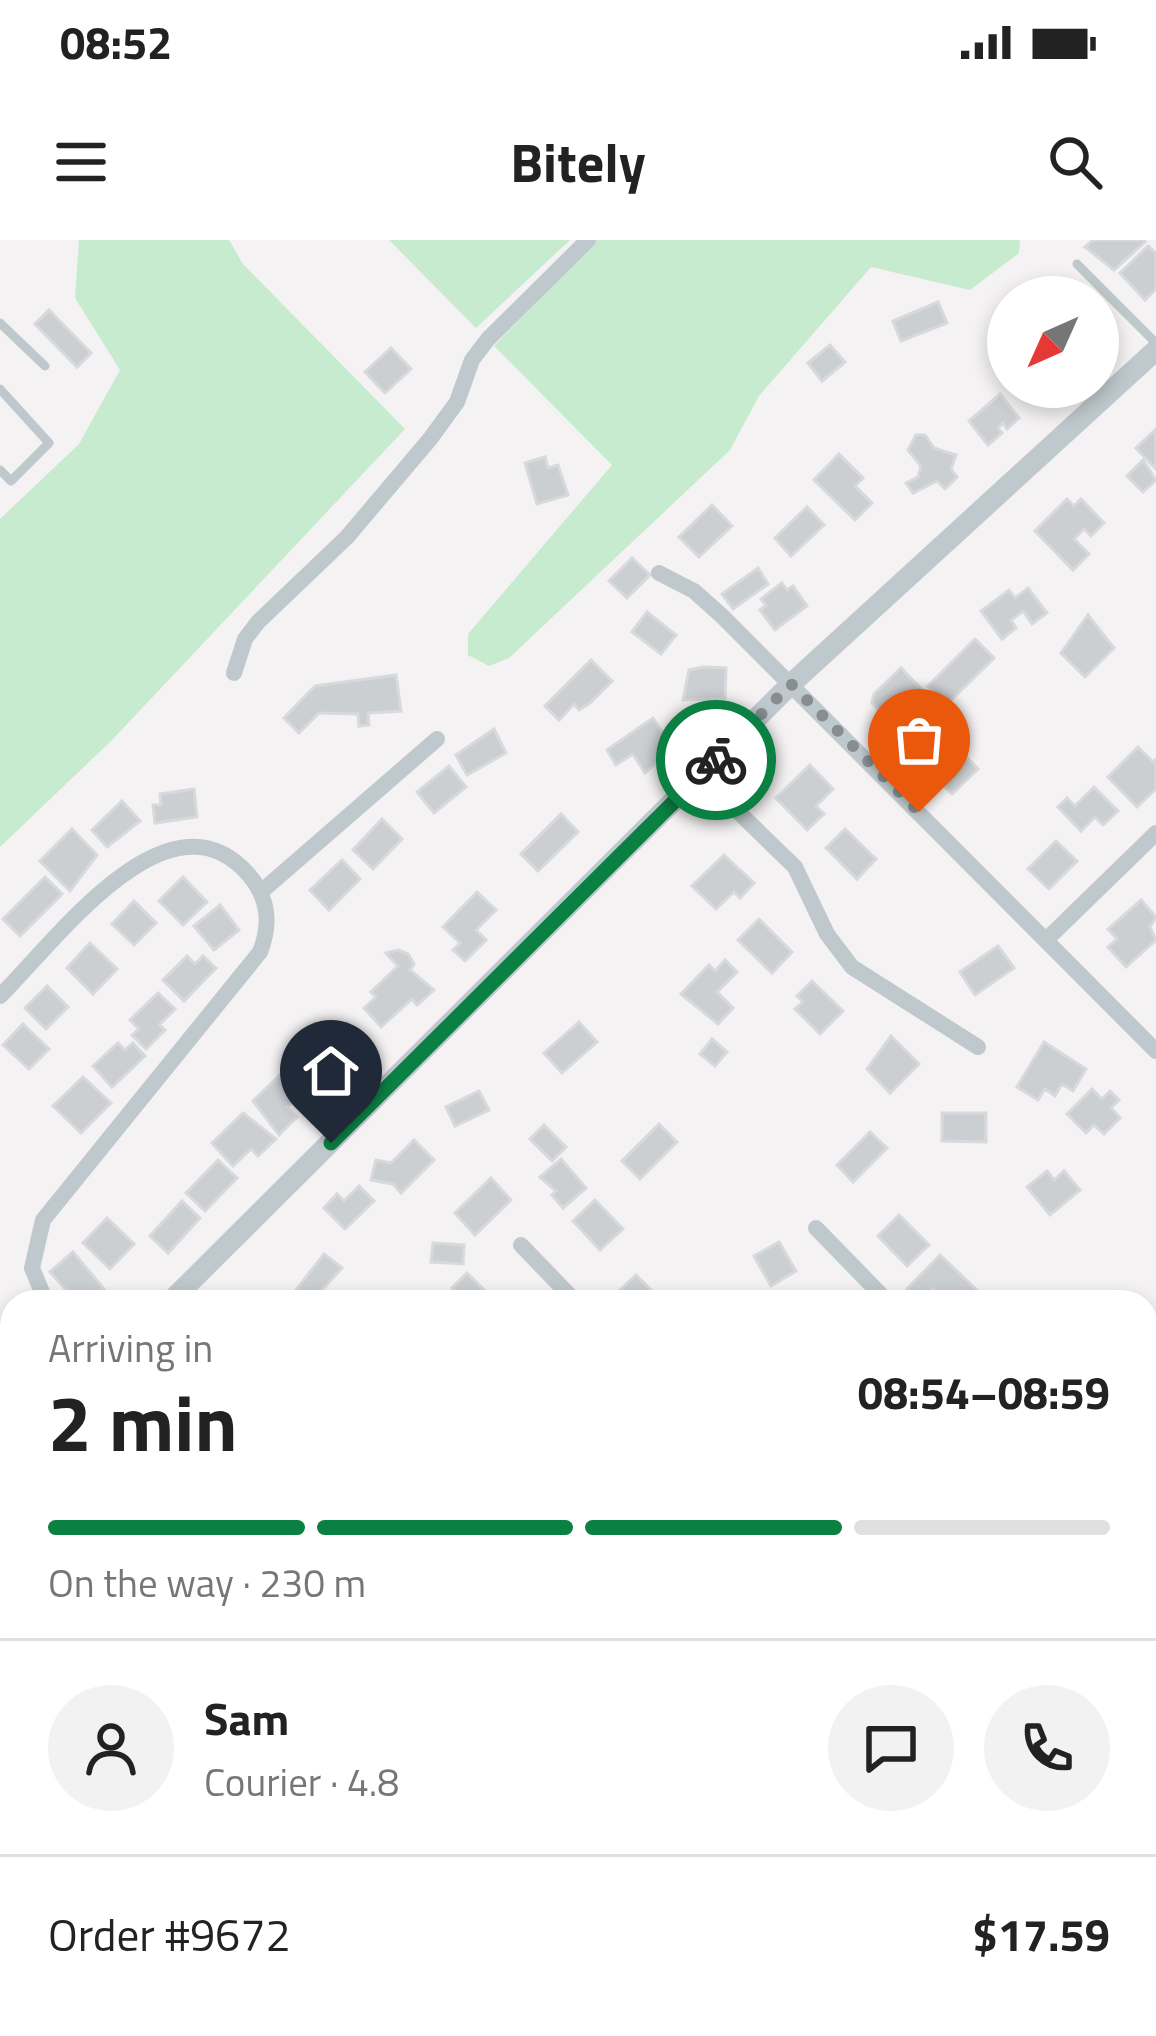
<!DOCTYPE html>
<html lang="en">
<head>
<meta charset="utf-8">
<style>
  :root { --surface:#fff; --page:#f2f2f2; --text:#222; --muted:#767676; --line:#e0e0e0; --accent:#0b8043 }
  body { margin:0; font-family:"Titillium Web",sans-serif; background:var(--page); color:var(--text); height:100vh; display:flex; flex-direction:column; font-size:45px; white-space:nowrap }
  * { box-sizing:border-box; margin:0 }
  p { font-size:39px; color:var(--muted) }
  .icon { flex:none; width:66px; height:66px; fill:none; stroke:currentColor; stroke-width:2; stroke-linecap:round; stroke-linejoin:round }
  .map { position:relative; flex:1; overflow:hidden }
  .panel { position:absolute; left:0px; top:1050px; width:1158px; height:747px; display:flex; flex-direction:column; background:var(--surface); border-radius:36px 36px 0 0; box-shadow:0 6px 18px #0003 }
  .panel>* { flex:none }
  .needle { width:78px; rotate:225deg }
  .tools { position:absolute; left:987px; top:36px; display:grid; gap:24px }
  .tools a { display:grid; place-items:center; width:132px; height:132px; border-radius:50%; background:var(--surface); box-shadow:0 6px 18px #0003; font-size:60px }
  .pin { position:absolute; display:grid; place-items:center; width:102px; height:102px; color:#fff; margin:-123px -51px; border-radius:50% 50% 50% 0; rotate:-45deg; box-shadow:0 0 12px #0007 }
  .pin .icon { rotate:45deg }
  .courier { position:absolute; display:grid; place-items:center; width:120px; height:120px; margin:-60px; border:9px solid #0b8043; border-radius:50%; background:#fff; color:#222; box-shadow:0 3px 15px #0007 }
  .summary em { font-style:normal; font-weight:700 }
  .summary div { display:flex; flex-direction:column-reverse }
  .summary { display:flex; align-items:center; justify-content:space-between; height:204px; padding:0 48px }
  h1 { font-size:78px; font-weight:700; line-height:90px }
  .bar { display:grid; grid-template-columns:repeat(4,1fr); gap:18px 12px; align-content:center; height:144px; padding:0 48px }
  .bar i { height:15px; border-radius:9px; background:var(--line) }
  .bar .active { background:var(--accent) }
  .bar p { grid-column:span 4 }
  .line { display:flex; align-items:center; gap:30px; padding:0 48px; border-top:3px solid var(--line) }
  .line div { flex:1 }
  .round { display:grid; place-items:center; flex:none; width:126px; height:126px; border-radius:63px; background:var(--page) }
  .status { display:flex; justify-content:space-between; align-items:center; height:84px; padding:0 60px; background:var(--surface); direction:ltr }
  .status svg { height:33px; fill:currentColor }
  header { display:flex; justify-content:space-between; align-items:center; height:156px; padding:0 48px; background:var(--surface); font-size:54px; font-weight:700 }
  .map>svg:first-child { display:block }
  .green { fill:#c7ebcf }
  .building { fill:#cccfd2; stroke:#d7d9dc; stroke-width:3 }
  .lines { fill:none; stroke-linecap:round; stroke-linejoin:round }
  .service { stroke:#bfc8cc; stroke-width:9 }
  .minor { stroke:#bfc8cc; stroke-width:16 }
  .tertiary { stroke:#bfc8cc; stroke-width:21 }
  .done { stroke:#878d91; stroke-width:12; stroke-dasharray:0 21.6 }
  .route { stroke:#0b8043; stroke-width:15 }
</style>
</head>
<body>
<div class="status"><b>08:52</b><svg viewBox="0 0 49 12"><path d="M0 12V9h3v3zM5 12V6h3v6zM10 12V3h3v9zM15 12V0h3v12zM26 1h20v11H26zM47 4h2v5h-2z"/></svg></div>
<header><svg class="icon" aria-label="menu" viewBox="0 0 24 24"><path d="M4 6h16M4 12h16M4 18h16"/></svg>Bitely<svg class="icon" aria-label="search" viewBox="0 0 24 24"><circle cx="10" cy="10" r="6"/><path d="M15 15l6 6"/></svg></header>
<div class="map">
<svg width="1156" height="1796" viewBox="0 0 1156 1796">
  <rect width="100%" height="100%" fill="#f4f2f2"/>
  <g class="green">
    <path d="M79,0H229L243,24L405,189L112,500L0,607V279L79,204L120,130L75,58Z"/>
    <path d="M389,0H570L476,88Z"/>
    <path d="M596,0H1020L1019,13L970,50L871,27L759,156L730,210L509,418L489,426L468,415V394L612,225L494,106Z"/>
  </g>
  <g class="building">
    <path d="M1093,0H1143L1145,2L1114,30L1085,7Z"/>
    <path d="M1148,6L1156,13V49L1145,60L1120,33Z"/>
    <path d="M938,62L947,83L901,101L893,81Z"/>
    <path d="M49,70L91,113L77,127L35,84Z"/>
    <path d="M830,105L845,122L822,141L808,123Z"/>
    <path d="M391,108L411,129L385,153L365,132Z"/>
    <path d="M1000,154L1019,178L1007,189L1003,183L998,188L1002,193L988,205L969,181Z"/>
    <path d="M1156,189V229L1136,208Z"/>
    <path d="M916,195H925L934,208L956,215L951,229L957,237L945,249L937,241L913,253L906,243L918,237L921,226L908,210Z"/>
    <path d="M839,214L863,238L855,246L872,263L855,280L814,240Z"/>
    <path d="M545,217L548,228L558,225L568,255L537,264L525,223Z"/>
    <path d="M1143,220L1156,240L1143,252L1127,236Z"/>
    <path d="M1067,259L1074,266L1081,259L1104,283L1091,296L1084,289L1074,299L1089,314L1073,330L1035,291Z"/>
    <path d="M712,265L732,286L699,317L679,297Z"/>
    <path d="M807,267L824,285L791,316L775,298Z"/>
    <path d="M632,318L650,335L627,358L609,341Z"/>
    <path d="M758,328L768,344L733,369L722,354Z"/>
    <path d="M782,343L787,350L793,346L807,366L775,390L760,370L766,365L761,359Z"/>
    <path d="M1028,348L1047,373L1032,384L1023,371L1011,380L1016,388L1002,399L981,371L1009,350L1015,358Z"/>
    <path d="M647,372L676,395L661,414L632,392Z"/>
    <path d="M1088,375L1114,408L1085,437L1061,413Z"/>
    <path d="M975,399L994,418L946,465L928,446Z"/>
    <path d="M591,420L612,441L590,463L579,470L574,464L559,480L545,466Z"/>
    <path d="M703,427L726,428L725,458L683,460L689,430Z"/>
    <path d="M901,428L944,472L929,486L911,467L897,480L893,475L888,480L872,463L874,454Z"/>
    <path d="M396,435L401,471L368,473L369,485L359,486L358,474L319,473L299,493L284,478L315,446Z"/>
    <path d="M653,478L673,508L645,533L633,514L616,525L607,510Z"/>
    <path d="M494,489L506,513L467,535L456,515Z"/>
    <path d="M947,497L978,529L952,554L920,522Z"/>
    <path d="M1138,507L1153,522L1156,519V549L1137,567L1108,537Z"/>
    <path d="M810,525L833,549L816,566L824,574L807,590L776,558Z"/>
    <path d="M449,526L466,547L434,573L417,552Z"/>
    <path d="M1094,547L1118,571L1103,585L1095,577L1081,591L1058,567L1067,558L1075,566Z"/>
    <path d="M194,549L197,577L155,583L153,565H161L160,554Z"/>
    <path d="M122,561L140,581L107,607L92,590Z"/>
    <path d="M561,574L578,592L538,631L521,614Z"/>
    <path d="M382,579L402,599L373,629L353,610Z"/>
    <path d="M72,589L97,615L70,651L40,621Z"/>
    <path d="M845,589L876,619L857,639L826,608Z"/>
    <path d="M1056,601L1077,621L1049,649L1028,629Z"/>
    <path d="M724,615L754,643L740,658L734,652L716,669L692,646Z"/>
    <path d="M342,620L360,639L329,670L310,650Z"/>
    <path d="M45,637L62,654L20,696L3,679Z"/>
    <path d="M183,637L207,662L183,685L159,661Z"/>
    <path d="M477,652L496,670L476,690L486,700L465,721L453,710L460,703L443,687Z"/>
    <path d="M1141,660L1156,677L1150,687L1156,700L1126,727L1108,707L1117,699L1108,689Z"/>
    <path d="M134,661L156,683L134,705L112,684Z"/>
    <path d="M220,665L239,690L214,710L194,686Z"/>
    <path d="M759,679L792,712L772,733L738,700Z"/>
    <path d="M90,703L117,729L93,754L67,728Z"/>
    <path d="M998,706L1014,728L975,755L960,732Z"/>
    <path d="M398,710L408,714L414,724L410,730L434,750L417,765L412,759L381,787L364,768L376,757L371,752L398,726L386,713Z"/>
    <path d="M187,716L195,724L203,716L216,728L184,761L163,740Z"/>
    <path d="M725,720L737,732L717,752L733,768L718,784L681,754L709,725L715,731Z"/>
    <path d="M812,741L843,771L820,794L795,769L803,762L797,756Z"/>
    <path d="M47,746L68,767L46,789L25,768Z"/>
    <path d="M158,753L175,769L159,785L165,790L146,809L132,795L139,789L130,780Z"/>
    <path d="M579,782L597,802L562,833L544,813Z"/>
    <path d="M23,784L49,809L29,829L3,805Z"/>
    <path d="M341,787L357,804L326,827L333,834L316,851L293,827Z"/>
    <path d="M891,796L919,824L890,853L867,829Z"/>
    <path d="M712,799L727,812L715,826L700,814Z"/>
    <path d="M1044,802L1086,829L1073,851L1062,844L1055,856L1045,849L1038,860L1017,847Z"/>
    <path d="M118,803L125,810L133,803L145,816L112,847L93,826Z"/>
    <path d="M285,830L306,852L287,867L297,877L279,895L253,861Z"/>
    <path d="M83,837L111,863L81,893L53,866Z"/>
    <path d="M1092,849L1102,859L1110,851L1119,860L1111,868L1120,878L1104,894L1094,885L1086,893L1067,874Z"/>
    <path d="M479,851L489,870L455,886L446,867Z"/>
    <path d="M243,873L276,899L258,916L251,909L233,926L212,903Z"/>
    <path d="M942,873H986V902L942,901Z"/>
    <path d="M659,884L677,902L640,939L622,921Z"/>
    <path d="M544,885L566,907L552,921L530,899Z"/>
    <path d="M870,892L887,908L853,942L837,925Z"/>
    <path d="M414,900L434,920L401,953L393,944L371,940L376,920L391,923Z"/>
    <path d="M561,919L586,948L563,968L552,955L556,951L540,937Z"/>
    <path d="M218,920L237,938L205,971L186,953Z"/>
    <path d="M1047,931L1054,940L1064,931L1080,950L1050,975L1027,947Z"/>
    <path d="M491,938L511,960L475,995L455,973Z"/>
    <path d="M359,946L374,961L345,989L324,968L337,954L344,961Z"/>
    <path d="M595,960L623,989L600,1010L573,981Z"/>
    <path d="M182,961L200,978L168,1013L150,996Z"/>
    <path d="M899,975L929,1005L907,1026L878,996Z"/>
    <path d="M107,978L134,1004L110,1029L83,1003Z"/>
    <path d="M779,1002L796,1031L771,1046L754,1016Z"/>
    <path d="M433,1003L464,1005L463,1024L431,1022Z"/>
    <path d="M73,1012L104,1049L89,1062L81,1053L74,1059L50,1032Z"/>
    <path d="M324,1014L342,1028L311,1062L296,1050Z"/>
    <path d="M940,1015L982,1055L975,1062H947L933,1049L920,1062L907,1049Z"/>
    <path d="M467,1033L488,1054L479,1062H466L452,1048Z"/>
    <path d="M636,1035L661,1060L659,1062H630L619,1051Z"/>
    <path d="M0,1418L12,1426V1443L0,1460Z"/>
    <path d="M1152,1435L1156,1485L1149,1495L1146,1444Z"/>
    <path d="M272,1785H331L333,1787L324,1796H306L298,1788L283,1796Z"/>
  </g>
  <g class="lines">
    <g class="service">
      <path d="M1077,24L1156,103"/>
      <path d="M0,83L45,126"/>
      <path d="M0,149L49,203L11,241L0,230"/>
    </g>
    <g class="minor">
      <path d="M659,333L694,351L722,376L1156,811"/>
      <path d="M234,433L245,399L258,382L347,297L430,199L457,162L472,120L488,99L588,0"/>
      <path d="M701,536L795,627L827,694L852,727L978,807"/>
      <path d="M262,651L437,499"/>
      <path d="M1046,700L1156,593"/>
      <path d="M0,756C56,701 169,543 249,635C269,659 271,684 260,712L43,980L32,1028L46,1062"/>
      <path d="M816,988L888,1062"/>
      <path d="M521,1005L576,1062"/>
      <path d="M0,1232L12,1220"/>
      <path d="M1146,1327L1156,1337"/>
      <path d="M1146,1411L1156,1401"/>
      <path d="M225,1785L236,1796"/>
      <path d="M583,1796L596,1785"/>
    </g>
    <path class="tertiary" d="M170,1062L791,444L1156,110"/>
  </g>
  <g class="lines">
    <path class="done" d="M716,520L791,444L919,572"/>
    <path class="route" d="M331,903L716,520"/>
  </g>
</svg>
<div class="tools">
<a><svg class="needle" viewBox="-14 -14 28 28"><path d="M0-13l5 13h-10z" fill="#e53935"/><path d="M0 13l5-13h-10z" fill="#767676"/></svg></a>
</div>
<div class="pin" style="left:919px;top:572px;background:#ea580c"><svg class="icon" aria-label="bag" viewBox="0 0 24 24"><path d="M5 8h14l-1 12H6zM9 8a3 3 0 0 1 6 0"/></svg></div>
<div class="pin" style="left:331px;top:903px;background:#1f2937"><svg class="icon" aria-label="home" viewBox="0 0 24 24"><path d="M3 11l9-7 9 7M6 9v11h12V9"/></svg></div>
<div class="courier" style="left:716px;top:520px"><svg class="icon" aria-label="bike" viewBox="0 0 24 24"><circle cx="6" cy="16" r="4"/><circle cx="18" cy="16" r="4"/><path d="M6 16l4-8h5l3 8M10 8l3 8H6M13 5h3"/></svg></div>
<section class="panel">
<div class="summary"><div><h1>2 min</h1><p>Arriving in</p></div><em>08:54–08:59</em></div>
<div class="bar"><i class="active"></i><i class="active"></i><i class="active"></i><i></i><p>On the way · 230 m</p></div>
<div class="line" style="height:216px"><a class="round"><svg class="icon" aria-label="person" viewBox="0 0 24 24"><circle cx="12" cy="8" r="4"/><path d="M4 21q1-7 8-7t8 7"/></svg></a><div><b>Sam</b><p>Courier · 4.8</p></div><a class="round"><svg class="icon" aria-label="chat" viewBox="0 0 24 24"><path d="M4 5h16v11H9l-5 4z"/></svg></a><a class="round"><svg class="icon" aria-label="phone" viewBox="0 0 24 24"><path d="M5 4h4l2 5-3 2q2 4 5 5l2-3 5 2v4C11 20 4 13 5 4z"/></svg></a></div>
<div class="line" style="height:156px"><div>Order #9672</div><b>$17.59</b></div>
</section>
</div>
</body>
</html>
